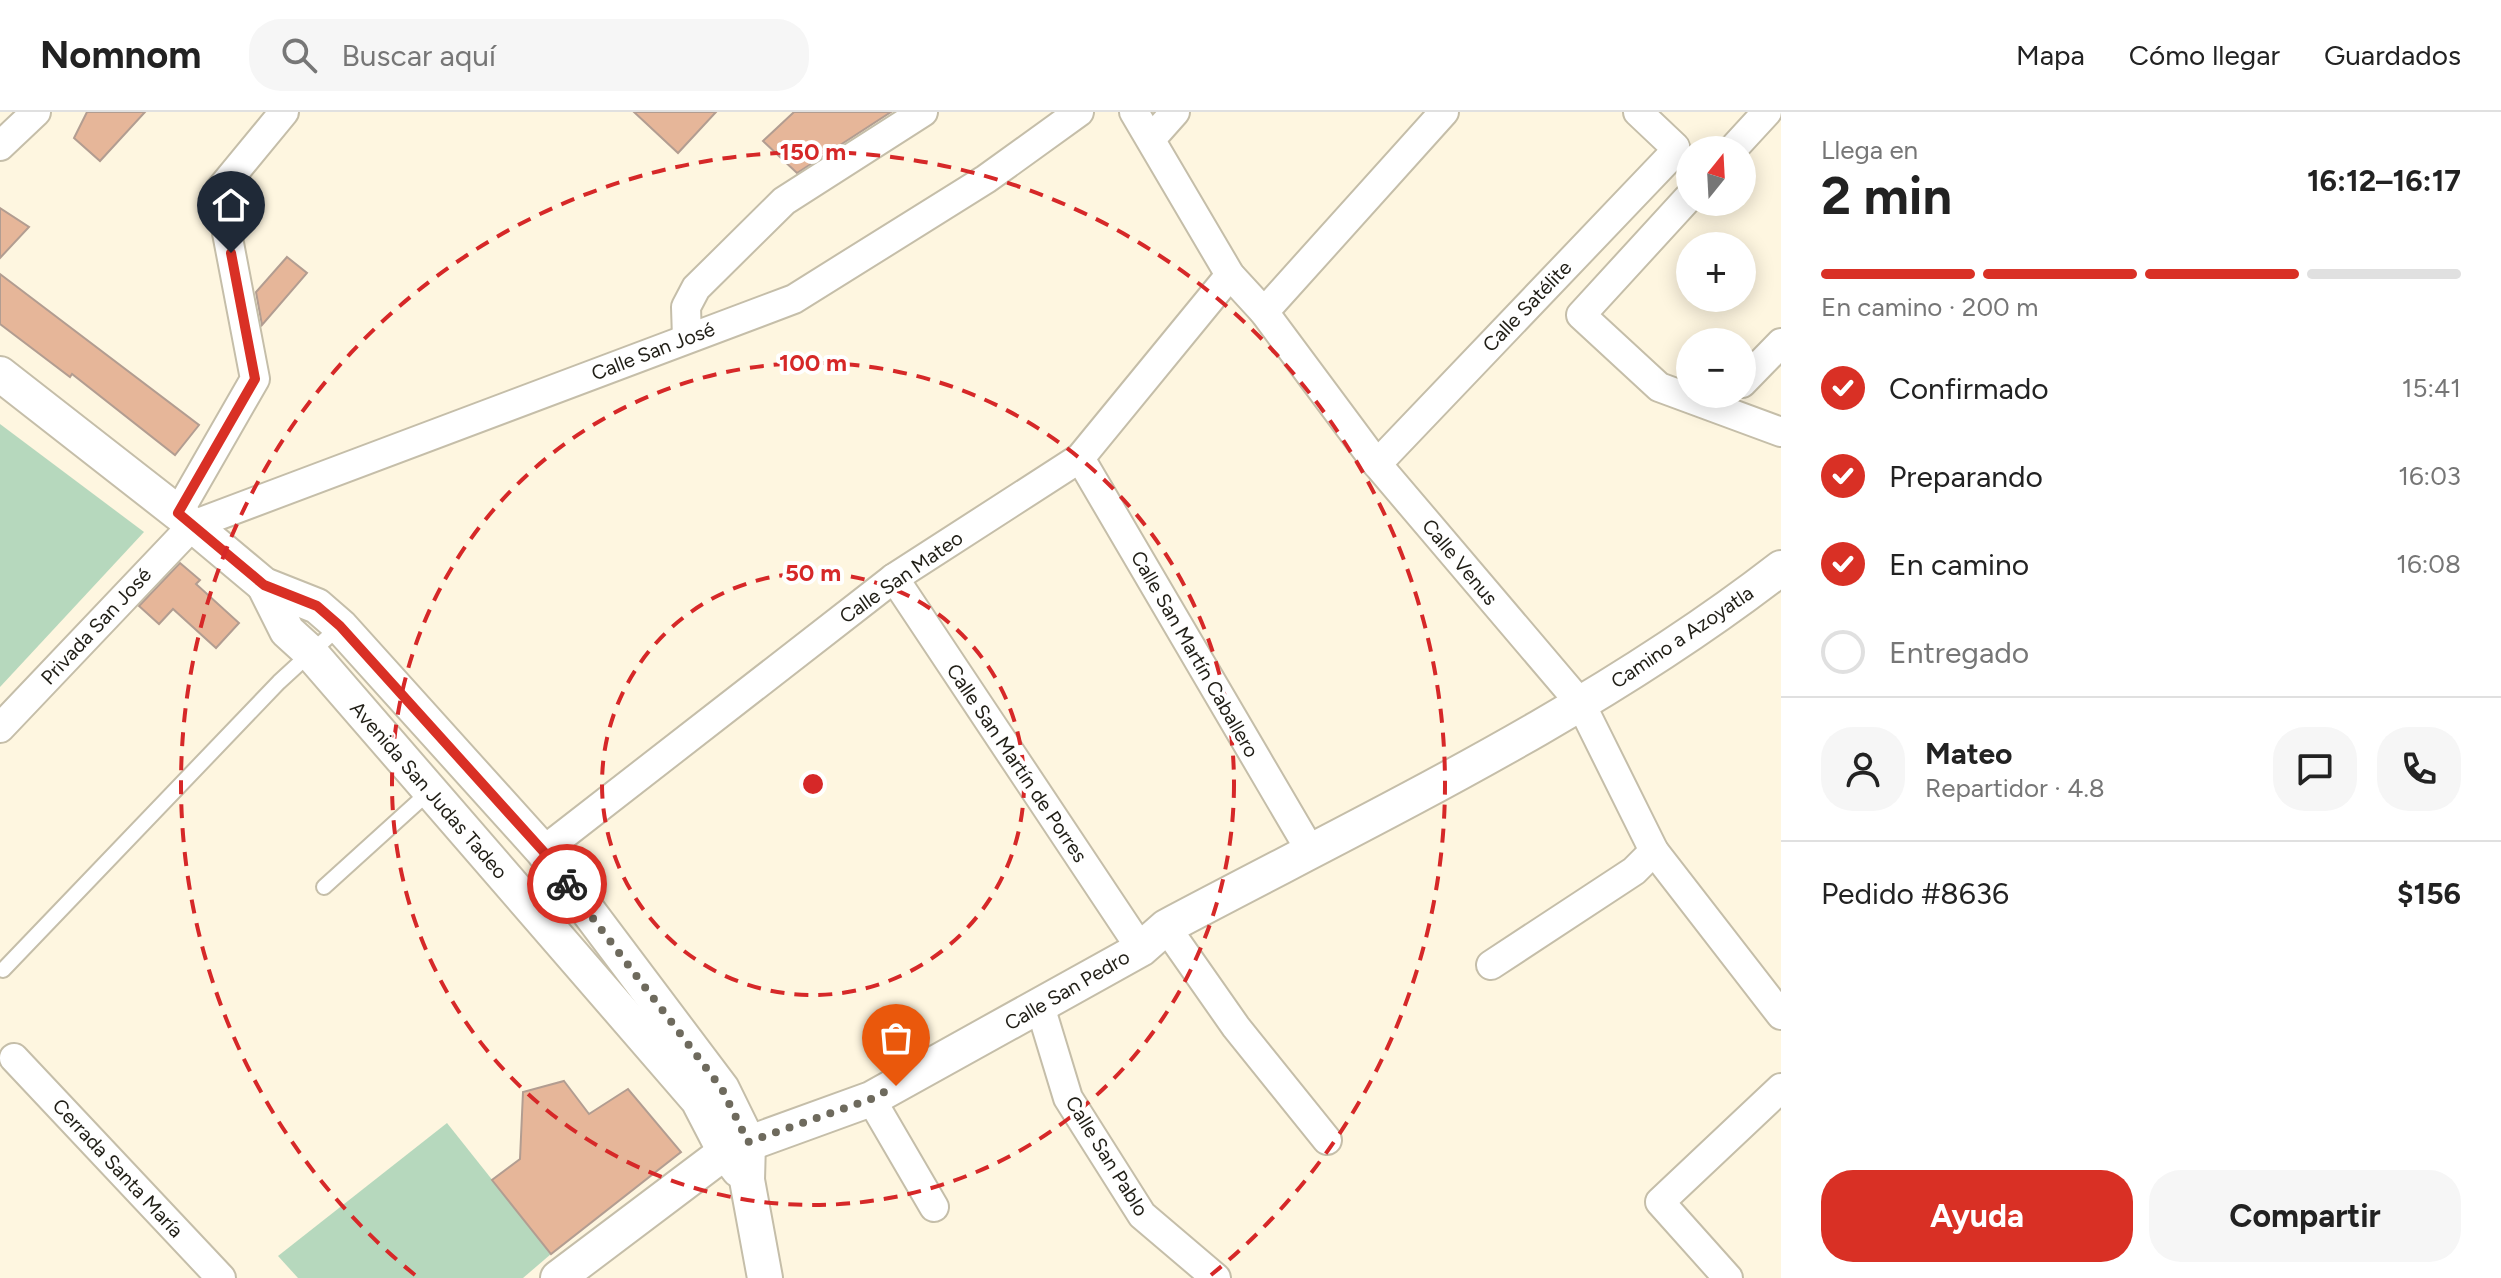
<!DOCTYPE html>
<html lang="es">
<head>
<meta charset="utf-8">
<style>
  :root { --surface:#fff; --page:#f6f6f6; --text:#222; --muted:#767676; --line:#e0e0e0; --accent:#d93025 }
  body { margin:0; font-family:Figtree,sans-serif; background:var(--page); color:var(--text); height:100vh; display:flex; flex-direction:column; font-size:30px; white-space:nowrap }
  * { box-sizing:border-box; margin:0 }
  p { font-size:26px; color:var(--muted) }
  .icon { flex:none; width:44px; height:44px; fill:none; stroke:currentColor; stroke-width:2; stroke-linecap:round; stroke-linejoin:round }
  .map { position:relative; flex:1; overflow:hidden }
  .details { display:flex; flex-direction:column; background:var(--surface); width:720px }
  .details>* { flex:none }
  .needle { width:52px; rotate:18deg }
  .tools { position:absolute; left:1676px; top:24px; display:grid; gap:16px }
  .tools a { display:grid; place-items:center; width:80px; height:80px; border-radius:50%; background:var(--surface); box-shadow:0 4px 20px #0003; font-size:40px }
  .pin { position:absolute; display:grid; place-items:center; width:68px; height:68px; color:#fff; margin:-82px -34px; border-radius:50% 50% 50% 0; rotate:-45deg; box-shadow:0 0 8px #0007 }
  .pin .icon { rotate:45deg }
  .courier { position:absolute; display:grid; place-items:center; width:80px; height:80px; margin:-40px; border:6px solid #d93025; border-radius:50%; background:#fff; color:#222; box-shadow:0 2px 10px #0007 }
  .head em { font-style:normal; font-weight:700 }
  .head div { display:flex; flex-direction:column-reverse }
  .head { display:flex; align-items:center; justify-content:space-between; height:136px; padding:0 40px }
  h1 { font-size:52px; font-weight:700; line-height:60px }
  .bar { display:grid; grid-template-columns:repeat(4,1fr); gap:12px 8px; align-content:center; height:96px; padding:0 40px }
  .bar i { height:10px; border-radius:6px; background:var(--line) }
  .bar .current { background:var(--accent) }
  .bar p { grid-column:span 4 }
  .line { display:flex; align-items:center; gap:20px; padding:0 40px; border-top:2px solid var(--line) }
  .line div { flex:1 }
  .round { display:grid; place-items:center; flex:none; width:84px; height:84px; border-radius:32px; background:var(--page) }
  ol { padding:0 40px; list-style:none }
  li { display:flex; align-items:center; gap:24px; height:88px }
  li p { margin-inline-start:auto }
  li .icon { padding:8px; border-radius:50%; background:var(--accent); color:#fff; stroke-width:4 }
  li:last-child { color:var(--muted) }
  li i { width:44px; height:44px; border:4px solid var(--line); border-radius:50% }
  .cta { display:flex; gap:16px; margin-top:auto; padding:16px 40px }
  .cta a { flex:1; height:92px; border-radius:32px; background:var(--accent); color:#fff; font-size:32px; font-weight:700; line-height:92px; text-align:center }
  .cta a+a { background:var(--page); color:var(--text) }
  header { display:flex; align-items:center; gap:48px; box-sizing:border-box; height:112px; padding:0 40px; background:var(--surface); border-bottom:2px solid var(--line) }
  header strong { font-size:38px }
  nav { display:flex; gap:44px; margin-inline-start:auto; font-size:28px }
  .search { width:560px; height:72px; background:var(--page); display:flex; align-items:center; gap:20px; box-sizing:border-box; padding:0 28px; border-radius:32px; color:var(--muted); font-size:30px }
  main { display:flex; flex:1; min-height:0 }
  .map>svg:first-child { display:block }
  .green { fill:#b6d8bd }
  .building { fill:#e6b699; stroke:#b29d91; stroke-width:2 }
  .lines { fill:none; stroke-linecap:round; stroke-linejoin:round }
  .service-casing { stroke:#c5bea9; stroke-width:18 }
  .minor-casing { stroke:#c5bea9; stroke-width:32 }
  .tertiary-casing { stroke:#c5bea9; stroke-width:38 }
  .service { stroke:#fff; stroke-width:14 }
  .minor { stroke:#fff; stroke-width:28 }
  .tertiary { stroke:#fff; stroke-width:34 }
  .done { stroke:#6e6a5d; stroke-width:8; stroke-dasharray:0 14.4 }
  .route { stroke:#d93025; stroke-width:10 }
  .ring { fill:none; stroke:#d62828; stroke-width:4; stroke-dasharray:14 10 }
  .labels { text-anchor:middle; stroke-width:8; stroke-linejoin:round; paint-order:stroke }
  .street-label { font-size:20px; fill:#201e16; stroke:#fff }
  .centre { fill:#d62828; stroke:#fff; stroke-width:4 }
  .ring-label { font-size:24px; text-anchor:middle; font-weight:bold; fill:#d62828; stroke:#fff; stroke-width:8; stroke-linejoin:round; paint-order:stroke }
</style>
</head>
<body>
<header>
<strong>Nomnom</strong>
<div class="search"><svg class="icon" aria-label="search" viewBox="0 0 24 24"><circle cx="10" cy="10" r="6"/><path d="M15 15l6 6"/></svg>Buscar aquí</div>
<nav><a>Mapa</a><a>Cómo llegar</a><a>Guardados</a></nav>
</header>
<main>
<div class="map">
<svg width="1781" height="1166" viewBox="0 0 1781 1166">
  <rect width="100%" height="100%" fill="#fef6e0"/>
  <g class="green">
    <path d="M0,312L144,420L0,575Z"/>
    <path d="M447,1011L551,1142L523,1166H298L278,1144Z"/>
  </g>
  <g class="building">
    <path d="M87,0H145L100,49L74,26Z"/>
    <path d="M634,0H716L678,41Z"/>
    <path d="M794,0H891L797,61L763,29Z"/>
    <path d="M0,96L29,115L0,146Z"/>
    <path d="M287,145L307,161L262,213L256,180Z"/>
    <path d="M0,162L199,313L175,343L72,262L70,265L0,212Z"/>
    <path d="M180,451L200,468L196,472L239,511L216,536L173,497L159,512L139,494Z"/>
    <path d="M564,969L589,1002L628,977L681,1040L551,1142L492,1068L520,1047L523,980Z"/>
  </g>
  <g class="lines">
    <g class="service-casing">
      <g id="service">
        <path d="M324,775L430,679"/>
        <path d="M3,858L279,570L340,514"/>
      </g>
    </g>
    <g class="minor-casing">
      <g id="minor">
        <path d="M1134,0L1230,163L1264,200L1377,352L1581,592L1654,739L1781,903"/>
        <path d="M1151,27L1175,0"/>
        <path d="M0,34L36,0"/>
        <path d="M1732,38L1767,0"/>
        <path d="M1690,84L1581,203L1659,275L1781,320"/>
        <path d="M1264,200L1444,0"/>
        <path d="M687,226L686,195L696,176L784,89L923,0"/>
        <path d="M1742,271L1781,231"/>
        <path d="M1080,346L1310,738"/>
        <path d="M1377,352L1672,43L1675,35L1638,0"/>
        <path d="M178,401L255,267L219,79L284,0"/>
        <path d="M894,466L1141,837"/>
        <path d="M0,616L193,413L794,187L986,67L1079,0"/>
        <path d="M543,739L894,466L1080,346L1230,163"/>
        <path d="M1166,815L1236,915L1327,1028"/>
        <path d="M1491,853L1634,759L1654,739"/>
        <path d="M1040,894L1068,986L1142,1103L1216,1166"/>
        <path d="M14,946L221,1166"/>
        <path d="M871,987L934,1095"/>
        <path d="M1728,1166L1660,1090L1781,976"/>
      </g>
    </g>
    <g class="tertiary-casing">
      <g id="tertiary">
        <path d="M0,262L178,401L264,473L317,494L340,514L543,739L722,977L748,1030L747,1068L765,1166"/>
        <path d="M264,473L287,519L309,539L698,988L725,1040L739,1058"/>
        <path d="M558,1166L725,1040L871,987L1141,837L1166,815C1375,704 1594,601 1781,456"/>
      </g>
    </g>
    <use href="#service" class="service"/>
    <use href="#minor" class="minor"/>
    <use href="#tertiary" class="tertiary"/>
  </g>
  <g class="lines">
    <path class="done" d="M567,772L722,977L748,1030L871,987L896,974"/>
    <path class="route" d="M231,141L255,267L178,401L264,473L317,494L340,514L543,739L567,772"/>
  </g>
  <g class="ring">
    <circle cx="813" cy="672" r="211"/>
    <circle cx="813" cy="672" r="421"/>
    <path d="M415 1163A632 632 0 1 1 1211 1163"/>
  </g>
  <g class="labels">
    <g class="street-label">
      <text transform="translate(1527 194) rotate(-46)" y="7">Calle Satélite</text>
      <text transform="translate(653 239) rotate(-21)" y="7">Calle San José</text>
      <text transform="translate(1460 450) rotate(50)" y="7">Calle Venus</text>
      <text transform="translate(901 465) rotate(-35)" y="7">Calle San Mateo</text>
      <text transform="translate(96 514) rotate(-47)" y="7">Privada San José</text>
      <text transform="translate(1682 525) rotate(-34)" y="7">Camino a Azoyatla</text>
      <text transform="translate(1195 542) rotate(60)" y="7">Calle San Martín Caballero</text>
      <text transform="translate(1017 651) rotate(56)" y="7">Calle San Martín de Porres</text>
      <text transform="translate(429 678) rotate(49)" y="7">Avenida San Judas Tadeo</text>
      <text transform="translate(1067 878) rotate(-30)" y="7">Calle San Pedro</text>
      <text transform="translate(1107 1044) rotate(58)" y="7">Calle San Pablo</text>
      <text transform="translate(118 1056) rotate(47)" y="7">Cerrada Santa María</text>
    </g>
  </g>
  <circle cx="813" cy="672" r="12" class="centre"/>
  <g class="ring-label">
    <text x="813" y="48">150 m</text>
    <text x="813" y="259">100 m</text>
    <text x="813" y="469">50 m</text>
  </g>
</svg>
<div class="tools">
<a><svg class="needle" viewBox="-14 -14 28 28"><path d="M0-13l5 13h-10z" fill="#e53935"/><path d="M0 13l5-13h-10z" fill="#767676"/></svg></a>
<a>+</a>
<a>−</a>
</div>
<div class="pin" style="left:896px;top:974px;background:#ea580c"><svg class="icon" aria-label="bag" viewBox="0 0 24 24"><path d="M5 8h14l-1 12H6zM9 8a3 3 0 0 1 6 0"/></svg></div>
<div class="pin" style="left:231px;top:141px;background:#1f2937"><svg class="icon" aria-label="home" viewBox="0 0 24 24"><path d="M3 11l9-7 9 7M6 9v11h12V9"/></svg></div>
<div class="courier" style="left:567px;top:772px"><svg class="icon" aria-label="bike" viewBox="0 0 24 24"><circle cx="6" cy="16" r="4"/><circle cx="18" cy="16" r="4"/><path d="M6 16l4-8h5l3 8M10 8l3 8H6M13 5h3"/></svg></div>
</div>
<section class="details">
<div class="head"><div><h1>2 min</h1><p>Llega en</p></div><em>16:12–16:17</em></div>
<div class="bar"><i class="current"></i><i class="current"></i><i class="current"></i><i></i><p>En camino · 200 m</p></div>
<ol>
<li><svg class="icon" aria-label="check" viewBox="0 0 24 24"><path d="M5 12l5 5 9-10"/></svg>Confirmado<p>15:41</p></li>
<li><svg class="icon" aria-label="check" viewBox="0 0 24 24"><path d="M5 12l5 5 9-10"/></svg>Preparando<p>16:03</p></li>
<li><svg class="icon" aria-label="check" viewBox="0 0 24 24"><path d="M5 12l5 5 9-10"/></svg>En camino<p>16:08</p></li>
<li><i></i>Entregado</li>
</ol>
<div class="line" style="height:144px"><a class="round"><svg class="icon" aria-label="person" viewBox="0 0 24 24"><circle cx="12" cy="8" r="4"/><path d="M4 21q1-7 8-7t8 7"/></svg></a><div><b>Mateo</b><p>Repartidor · 4.8</p></div><a class="round"><svg class="icon" aria-label="chat" viewBox="0 0 24 24"><path d="M4 5h16v11H9l-5 4z"/></svg></a><a class="round"><svg class="icon" aria-label="phone" viewBox="0 0 24 24"><path d="M5 4h4l2 5-3 2q2 4 5 5l2-3 5 2v4C11 20 4 13 5 4z"/></svg></a></div>
<div class="line" style="height:104px"><div>Pedido #8636</div><b>$156</b></div>
<div class="cta"><a>Ayuda</a><a>Compartir</a></div>
</section>
</main>
</body>
</html>
